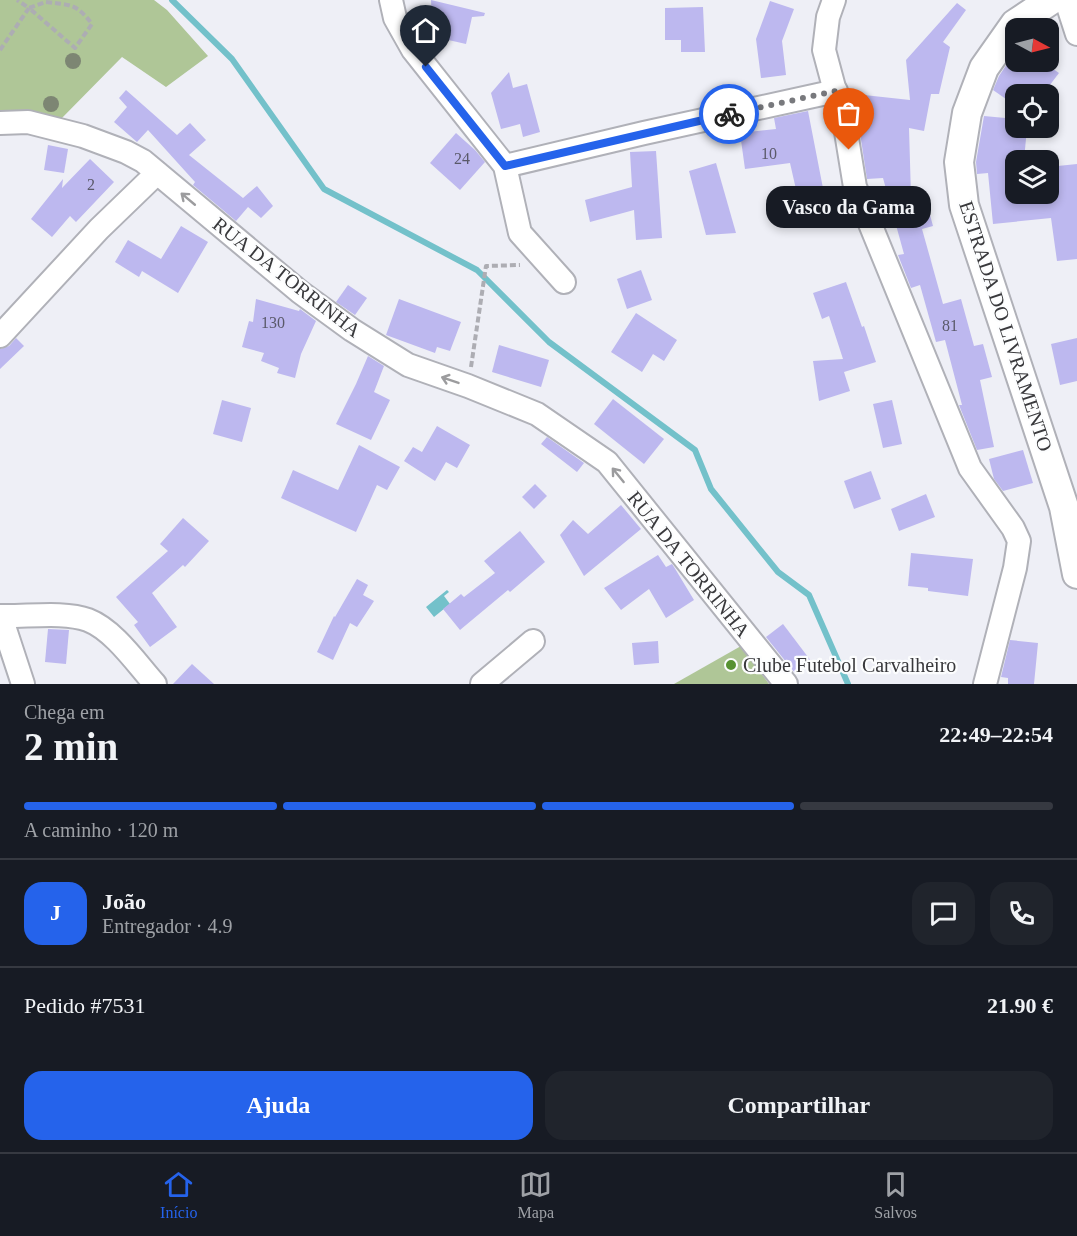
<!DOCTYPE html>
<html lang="pt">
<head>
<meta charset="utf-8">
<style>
  :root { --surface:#171b24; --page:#20242c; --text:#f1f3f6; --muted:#9ea1a6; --line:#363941; --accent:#2563eb }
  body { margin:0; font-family:"Times New Roman",serif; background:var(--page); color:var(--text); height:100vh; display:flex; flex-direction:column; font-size:22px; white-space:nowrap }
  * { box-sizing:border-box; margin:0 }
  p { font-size:20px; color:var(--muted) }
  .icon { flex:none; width:33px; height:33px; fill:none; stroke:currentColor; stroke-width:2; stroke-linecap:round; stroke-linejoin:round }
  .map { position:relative; height:684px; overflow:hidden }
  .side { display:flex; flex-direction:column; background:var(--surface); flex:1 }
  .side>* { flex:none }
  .needle { width:39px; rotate:97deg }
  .buttons { position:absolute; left:1005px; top:18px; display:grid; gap:12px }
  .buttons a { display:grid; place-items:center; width:54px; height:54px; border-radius:12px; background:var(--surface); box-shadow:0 3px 9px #0003; font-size:30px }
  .pin { position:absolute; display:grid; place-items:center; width:51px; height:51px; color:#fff; margin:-62px -26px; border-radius:50% 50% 50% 0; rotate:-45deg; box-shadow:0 0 6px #0007 }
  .pin .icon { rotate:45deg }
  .courier { position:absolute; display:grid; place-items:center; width:60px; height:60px; margin:-30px; border:4px solid #2563eb; border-radius:50%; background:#fff; color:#222; box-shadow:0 2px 8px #0007 }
  .bubble { position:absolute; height:42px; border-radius:18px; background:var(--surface); box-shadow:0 3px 9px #0003; font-size:20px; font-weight:700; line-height:42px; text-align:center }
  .overview em { font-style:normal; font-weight:700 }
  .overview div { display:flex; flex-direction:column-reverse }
  .overview { display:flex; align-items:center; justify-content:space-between; height:102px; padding:0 24px }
  h1 { font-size:39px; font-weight:700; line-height:45px }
  .bar { display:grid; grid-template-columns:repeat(4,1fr); gap:9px 6px; align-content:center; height:72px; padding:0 24px }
  .bar i { height:8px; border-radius:4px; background:var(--line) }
  .bar .selected { background:var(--accent) }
  .bar p { grid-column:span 4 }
  .line { display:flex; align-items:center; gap:15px; padding:0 24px; border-top:2px solid var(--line) }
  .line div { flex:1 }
  .round { display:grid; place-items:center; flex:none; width:63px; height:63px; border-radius:18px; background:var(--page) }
  .action { display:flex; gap:12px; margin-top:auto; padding:12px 24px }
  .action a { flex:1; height:69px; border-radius:18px; background:var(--accent); color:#fff; font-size:24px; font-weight:700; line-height:69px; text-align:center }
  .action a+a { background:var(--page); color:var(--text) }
  .dock { display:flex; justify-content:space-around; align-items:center; height:84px; border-top:2px solid var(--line); background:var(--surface); font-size:16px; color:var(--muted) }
  .dock a { display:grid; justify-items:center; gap:3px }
  .dock .selected { color:var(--accent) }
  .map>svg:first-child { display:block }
  .green { fill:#afc697 }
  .water { fill:#73c1ca }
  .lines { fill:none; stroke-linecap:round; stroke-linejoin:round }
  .stream { stroke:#73c1ca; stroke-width:6 }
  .building { fill:#bdb8ef }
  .minor-casing { stroke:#b0b1b8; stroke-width:26 }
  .tertiary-casing { stroke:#b0b1b8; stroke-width:32 }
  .path { stroke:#adadb3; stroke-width:4; stroke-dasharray:6 3; stroke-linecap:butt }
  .minor { stroke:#fff; stroke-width:22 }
  .tertiary { stroke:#fff; stroke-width:28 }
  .tree { fill:#7d8673 }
  .oneway { stroke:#9c9c9e }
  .done { stroke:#78797d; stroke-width:6; stroke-dasharray:0 10.8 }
  .route { stroke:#2563eb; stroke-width:8 }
  .poi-dot { fill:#579231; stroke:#fcfdfe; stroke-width:2 }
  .labels { text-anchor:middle; stroke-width:4.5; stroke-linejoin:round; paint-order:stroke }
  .number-label { font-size:16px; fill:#5a5969 }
  .street-label { font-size:20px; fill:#39393c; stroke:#fcfdfe }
  .poi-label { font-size:20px; fill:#39393c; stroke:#fcfdfe; text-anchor:start }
</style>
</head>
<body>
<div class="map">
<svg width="1077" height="684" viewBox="0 0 1077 684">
  <rect width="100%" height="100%" fill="#eeeff6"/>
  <g class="green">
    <path d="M0,0H154L167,10L208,56L166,87L122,57L59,121L0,111Z"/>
    <path d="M741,646L769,684H674Z"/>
  </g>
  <path class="water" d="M447,590L449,592L444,596L450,604L434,617L426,607Z"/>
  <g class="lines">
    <path class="stream" d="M172,0L232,59L324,189L477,270L549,342L695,450L711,489L778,572L809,595L848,684"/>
  </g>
  <g class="building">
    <path d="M431,0L485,13L484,16L472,17L466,44L444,39L448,19L432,20Z"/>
    <path d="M770,1L794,9L782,41L786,75L761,78L756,39Z"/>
    <path d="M957,3L966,10L943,42L950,47L939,94H931L924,131L909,128L911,196L924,193L933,226L922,229L943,304L961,299L974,346L983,344L992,377L980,380L994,447L977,450L959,405H962L945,340L936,342L920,285L911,288L898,255L904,254L883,178L867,179L860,133L864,95L910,100L906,60Z"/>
    <path d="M703,7L705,52H681V40H665V8Z"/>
    <path d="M1011,58L1016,62H1043L1059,73L1043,94H1016V106L993,90L999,76Z"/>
    <path d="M509,72L513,88L527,84L540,132L523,137L520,124L501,129L491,93Z"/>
    <path d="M126,90L177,135L190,123L206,140L189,155L243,198L257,186L273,206L261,218L248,207L236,221L193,185L195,182L148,130L137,142L114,122L127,107L119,98Z"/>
    <path d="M808,111L828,214L803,220L790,163L745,169L740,133L776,129L774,118Z"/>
    <path d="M984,116L1016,119V128H1027L1024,160H1016V194H1048V167L1077,164V259L1057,261L1051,218L993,224L988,173L977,174L976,162Z"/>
    <path d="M456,133L475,150L485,162L460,190L430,163Z"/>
    <path d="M48,145L68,149L64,173L44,170Z"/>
    <path d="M656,151L662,238L636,240L634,210L590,222L585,200L632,187L630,152Z"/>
    <path d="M90,159L114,182L76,222L70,216L52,237L31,219L63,179L62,188Z"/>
    <path d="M716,163L736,233L706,235L689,171Z"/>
    <path d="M181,226L208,242L178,293L142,271L139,277L115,262L128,240L161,259Z"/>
    <path d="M641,270L652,300L627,309L617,279Z"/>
    <path d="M846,282L862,327L864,326L876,362L844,372L850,391L819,401L813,361L843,359L829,316L822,319L813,293Z"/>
    <path d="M348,285L367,298L355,315L336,302Z"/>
    <path d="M256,299L299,311L300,309L316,321L301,354L295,378L277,373L279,368L261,361L264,353L242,347L249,321L253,322Z"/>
    <path d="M399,299L461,322L450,351L437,347L435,353L386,335Z"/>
    <path d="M636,313L677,340L664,361L653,354L642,372L611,352Z"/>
    <path d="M16,338L24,346L0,369V349L9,346Z"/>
    <path d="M1077,338V381L1060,385L1051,344Z"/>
    <path d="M499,345L549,360L541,387L492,372Z"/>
    <path d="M368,356L384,366L374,392L390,400L371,440L336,424L356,384Z"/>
    <path d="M613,399L664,439L644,464L594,424Z"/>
    <path d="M222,400L251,408L242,442L213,434Z"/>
    <path d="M892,400L902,444L883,448L873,404Z"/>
    <path d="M437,426L470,445L457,468L446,462L435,481L404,461L413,447L422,452Z"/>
    <path d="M547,437L584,463L577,472L541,444Z"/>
    <path d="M359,445L400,467L387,490L377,485L356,532L281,498L293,470L338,490Z"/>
    <path d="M1023,450L1033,483L1003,491L994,479L989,459Z"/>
    <path d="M871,471L881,499L854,509L844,481Z"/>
    <path d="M535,484L547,496L534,509L522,497Z"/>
    <path d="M926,494L935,517L899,531L891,509Z"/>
    <path d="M621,505L641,529L584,576L560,535L573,520L588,534Z"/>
    <path d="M183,518L209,541L185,567L183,565L152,593L177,627L150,647L134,625L138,622L116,597L168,551L160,544Z"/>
    <path d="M520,531L545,562L510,592L508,590L460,630L443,609L461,594L464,597L495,573L484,561Z"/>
    <path d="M911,553L973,559L968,596L928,591V588L908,586Z"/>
    <path d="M658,555L666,567L672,564L674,567L694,600L666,618L649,589L621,610L604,588Z"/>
    <path d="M357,579L368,585L363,595L374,601L357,627L350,623L333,660L317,652L334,616L335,617Z"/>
    <path d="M783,624L811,661L795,673L766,637Z"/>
    <path d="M48,629L69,630L66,664L45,662Z"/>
    <path d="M1010,640L1038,643L1034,684H1008V678L1001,677Z"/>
    <path d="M658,641L659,663L634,665L632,643Z"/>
    <path d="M192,664L214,684H173Z"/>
  </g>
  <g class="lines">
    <g class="minor-casing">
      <g id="minor">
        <path d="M391,0L395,18L413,50L505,166L520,233L564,282"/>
        <path d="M834,0L828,17L824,50L846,132L855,187L970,468L1013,528L1019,541L1015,568L985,684"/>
        <path d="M1066,0L1077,34"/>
        <path d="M0,123L28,122L83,136L126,152L143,161L300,292L352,330L408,365L468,386L537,414L607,462L786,684"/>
        <path d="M505,166L644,133L836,91"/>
        <path d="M0,336L99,229L157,173"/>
        <path d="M0,616C26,617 64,611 88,620C114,630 137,664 155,684"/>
        <path d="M1,617L23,684"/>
        <path d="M482,684L533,641"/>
      </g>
    </g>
    <g class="tertiary-casing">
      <path id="tertiary" d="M1051,0L1015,24L984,68L967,113L959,162L964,205L1064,507L1077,574"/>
    </g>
    <g class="path">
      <path d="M46,2C70,5 76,3 92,24L75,48L29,8Z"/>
      <path d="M0,50L29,8L17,0"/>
      <path d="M471,367L486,266L520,265"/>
    </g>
    <use href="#minor" class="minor"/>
    <use href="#tertiary" class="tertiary"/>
  </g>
  <g class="tree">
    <circle cx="73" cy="61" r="8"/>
    <circle cx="51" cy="104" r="8"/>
  </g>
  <defs><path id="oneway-shaft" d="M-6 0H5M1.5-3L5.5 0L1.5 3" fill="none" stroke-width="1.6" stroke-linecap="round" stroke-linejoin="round" transform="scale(1.5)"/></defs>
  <g class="oneway">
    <use href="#oneway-shaft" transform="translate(188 199) rotate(-140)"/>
    <use href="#oneway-shaft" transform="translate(450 380) rotate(-161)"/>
    <use href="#oneway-shaft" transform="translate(618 475) rotate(-129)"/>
  </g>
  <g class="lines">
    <path class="done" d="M729,114L836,91L849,150"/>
    <path class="route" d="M426,67L505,166L729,114"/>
  </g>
  <circle class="poi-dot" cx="731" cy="665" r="6"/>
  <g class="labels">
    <g class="number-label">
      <text x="769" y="159">10</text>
      <text x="462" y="164">24</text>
      <text x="91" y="190">2</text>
      <text x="273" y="328">130</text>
      <text x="950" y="331">81</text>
    </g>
    <g class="street-label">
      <text transform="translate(287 277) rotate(38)" y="7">RUA DA TORRINHA</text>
      <text transform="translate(1006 326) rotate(72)" y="7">ESTRADA DO LIVRAMENTO</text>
      <text transform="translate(689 564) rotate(51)" y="7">RUA DA TORRINHA</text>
    </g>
    <g class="poi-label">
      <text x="743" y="672">Clube Futebol Carvalheiro</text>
    </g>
  </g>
</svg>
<div class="buttons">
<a><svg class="needle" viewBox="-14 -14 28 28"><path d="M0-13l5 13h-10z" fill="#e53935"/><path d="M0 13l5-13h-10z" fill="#9ea1a6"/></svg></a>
<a><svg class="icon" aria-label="locate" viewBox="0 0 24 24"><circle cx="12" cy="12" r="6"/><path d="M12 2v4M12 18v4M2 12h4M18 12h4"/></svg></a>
<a><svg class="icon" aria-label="layers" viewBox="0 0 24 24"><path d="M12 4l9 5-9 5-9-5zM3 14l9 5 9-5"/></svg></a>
</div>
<div class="pin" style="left:849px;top:150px;background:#ea580c"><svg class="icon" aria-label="bag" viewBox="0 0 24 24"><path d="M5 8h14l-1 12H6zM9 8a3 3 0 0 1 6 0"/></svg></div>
<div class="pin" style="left:426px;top:67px;background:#1f2937"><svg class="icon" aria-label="home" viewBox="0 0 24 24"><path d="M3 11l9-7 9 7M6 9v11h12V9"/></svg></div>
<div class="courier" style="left:729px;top:114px"><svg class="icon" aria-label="bike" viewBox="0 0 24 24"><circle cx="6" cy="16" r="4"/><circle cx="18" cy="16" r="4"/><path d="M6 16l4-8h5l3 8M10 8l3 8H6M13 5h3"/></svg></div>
<div class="bubble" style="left:766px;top:186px;width:165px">Vasco da Gama</div>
</div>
<section class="side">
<div class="overview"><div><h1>2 min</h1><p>Chega em</p></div><em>22:49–22:54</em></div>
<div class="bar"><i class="selected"></i><i class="selected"></i><i class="selected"></i><i></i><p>A caminho · 120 m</p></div>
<div class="line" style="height:108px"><b class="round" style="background:var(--accent);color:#fff">J</b><div><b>João</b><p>Entregador · 4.9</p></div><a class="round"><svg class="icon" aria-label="chat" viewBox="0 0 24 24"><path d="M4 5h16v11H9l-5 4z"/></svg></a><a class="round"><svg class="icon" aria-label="phone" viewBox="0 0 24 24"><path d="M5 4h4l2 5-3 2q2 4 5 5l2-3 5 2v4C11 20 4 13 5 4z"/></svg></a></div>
<div class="line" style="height:78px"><div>Pedido #7531</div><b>21.90 €</b></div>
<div class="action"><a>Ajuda</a><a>Compartilhar</a></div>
</section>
<nav class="dock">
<a class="selected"><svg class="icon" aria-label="home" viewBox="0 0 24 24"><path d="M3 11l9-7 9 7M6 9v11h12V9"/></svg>Início</a>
<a><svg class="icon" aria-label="map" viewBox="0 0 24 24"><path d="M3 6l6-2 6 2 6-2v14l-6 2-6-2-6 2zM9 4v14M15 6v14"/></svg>Mapa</a>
<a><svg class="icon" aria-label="saved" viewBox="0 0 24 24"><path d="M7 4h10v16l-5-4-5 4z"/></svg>Salvos</a>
</nav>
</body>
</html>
